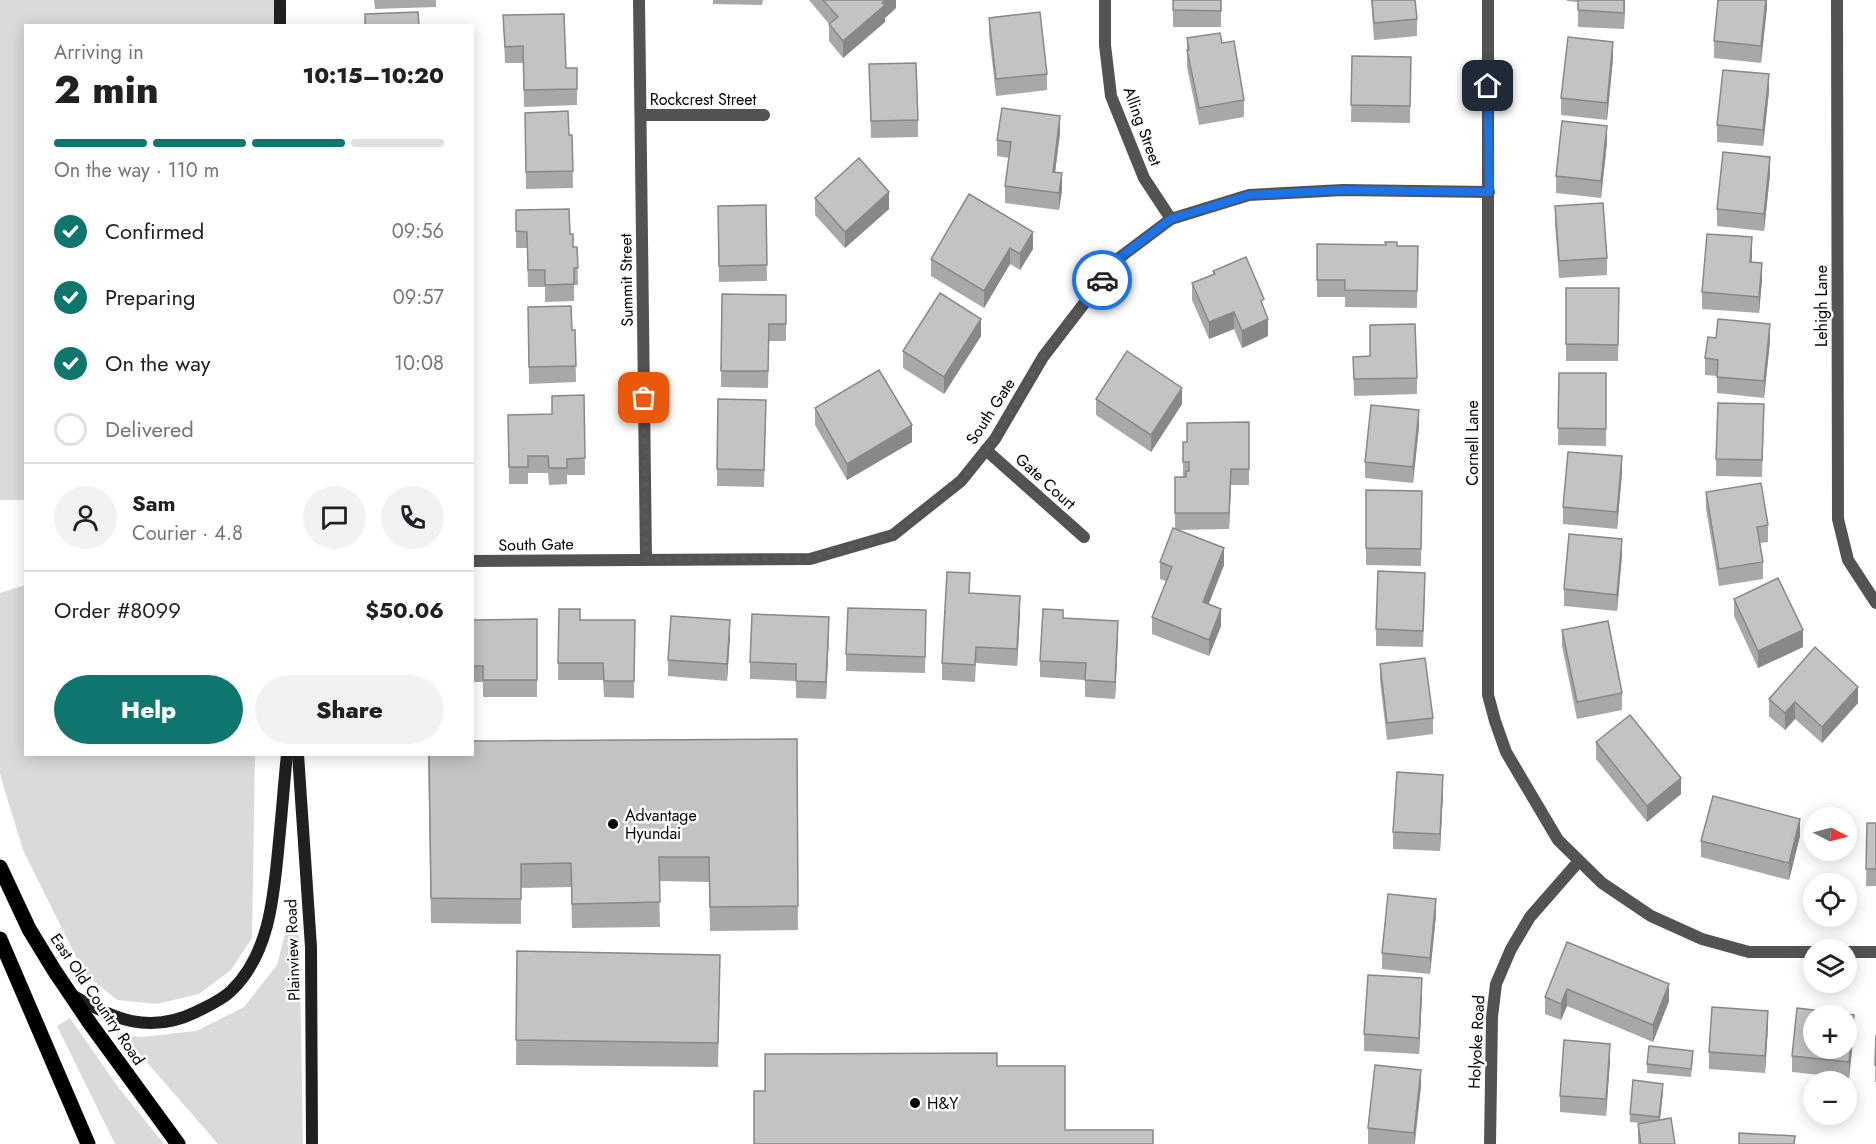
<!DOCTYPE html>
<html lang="en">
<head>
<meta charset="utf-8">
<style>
  :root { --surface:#fff; --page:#f2f2f2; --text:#202124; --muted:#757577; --line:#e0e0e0; --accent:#0f766e }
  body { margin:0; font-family:Jost,sans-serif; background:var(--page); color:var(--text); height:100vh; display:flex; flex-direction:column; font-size:22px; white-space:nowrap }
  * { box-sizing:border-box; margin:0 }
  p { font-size:20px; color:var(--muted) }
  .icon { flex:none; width:33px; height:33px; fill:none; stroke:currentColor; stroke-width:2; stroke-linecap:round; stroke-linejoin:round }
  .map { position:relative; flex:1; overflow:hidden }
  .sheet { position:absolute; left:24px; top:24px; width:450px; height:732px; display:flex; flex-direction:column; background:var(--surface); border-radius:0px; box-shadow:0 3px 15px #0003 }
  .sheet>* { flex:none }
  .needle { width:39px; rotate:96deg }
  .fabs { position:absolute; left:1803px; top:807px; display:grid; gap:12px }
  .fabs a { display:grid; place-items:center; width:54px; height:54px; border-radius:50%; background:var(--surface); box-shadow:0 3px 15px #0003; font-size:30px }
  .pin { position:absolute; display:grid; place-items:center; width:51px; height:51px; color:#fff; margin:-26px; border-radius:12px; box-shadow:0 3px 9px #0006 }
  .courier { position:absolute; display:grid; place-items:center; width:60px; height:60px; margin:-30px; border:4px solid #1a73e8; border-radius:50%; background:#fff; color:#222; box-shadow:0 2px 8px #0007 }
  .overview em { font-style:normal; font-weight:800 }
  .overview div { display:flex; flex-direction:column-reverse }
  .overview { display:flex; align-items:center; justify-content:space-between; height:102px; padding:0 30px }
  h1 { font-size:39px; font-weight:800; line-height:45px }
  .bar { display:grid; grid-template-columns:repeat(4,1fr); gap:9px 6px; align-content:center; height:72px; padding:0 30px }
  .bar i { height:8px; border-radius:4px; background:var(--line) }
  .bar .current { background:var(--accent) }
  .bar p { grid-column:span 4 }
  .line { display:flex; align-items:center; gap:15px; padding:0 30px; border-top:2px solid var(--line) }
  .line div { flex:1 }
  .round { display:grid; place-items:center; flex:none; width:63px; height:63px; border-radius:32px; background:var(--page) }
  ol { padding:0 30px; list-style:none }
  li { display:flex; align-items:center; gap:18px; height:66px }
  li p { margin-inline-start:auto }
  li .icon { padding:6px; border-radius:50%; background:var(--accent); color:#fff; stroke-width:4 }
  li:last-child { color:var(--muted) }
  li i { width:33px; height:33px; border:3px solid var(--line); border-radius:50% }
  .action { display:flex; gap:12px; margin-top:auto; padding:12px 30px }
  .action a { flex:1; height:69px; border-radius:36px; background:var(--accent); color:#fff; font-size:24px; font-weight:800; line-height:69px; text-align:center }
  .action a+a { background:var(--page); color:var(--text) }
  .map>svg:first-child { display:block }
  .green { fill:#dadada }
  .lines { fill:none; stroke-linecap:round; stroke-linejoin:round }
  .minor { stroke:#535353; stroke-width:12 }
  .secondary { stroke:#202020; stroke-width:12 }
  .primary { stroke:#000; stroke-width:15 }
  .wall { fill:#a8a8a8 }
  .shaded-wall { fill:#888 }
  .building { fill:#c3c3c3; stroke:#888; stroke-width:1.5; fill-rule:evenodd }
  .done { stroke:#595959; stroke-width:6; stroke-dasharray:0 10.8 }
  .route { stroke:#1a73e8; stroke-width:8 }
  .poi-dot { fill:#000; stroke:#fff; stroke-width:2 }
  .labels { text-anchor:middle; stroke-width:5; stroke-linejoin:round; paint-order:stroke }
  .street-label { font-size:16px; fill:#000; stroke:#fff }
  .poi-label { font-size:16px; fill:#000; stroke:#fff; text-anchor:start }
</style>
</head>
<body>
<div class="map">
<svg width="1876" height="1144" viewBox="0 0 1876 1144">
  <rect width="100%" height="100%" fill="#fff"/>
  <g class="green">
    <path d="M0,0H279L280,25L26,26L25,500H0Z"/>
    <path d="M25,585L26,754L255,755L252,938L231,970L199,994L157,1004L117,1000L84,973L23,850L4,788L0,773V593Z"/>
    <path d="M299,918L303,1144H218L130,1043L131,1038L134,1036L141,1037L196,1031L244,1007L277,965L289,919Z"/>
    <path d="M70,1018L118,1087L164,1144H115L57,1026Z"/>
  </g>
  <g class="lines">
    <g class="minor">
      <path d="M639,0L646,559"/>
      <path d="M1105,0V45L1111,96L1144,178L1171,219"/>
      <path d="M1488,0V695L1495,721L1506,752L1558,840L1602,883L1651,916L1702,939L1749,952H1814"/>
      <path d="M1837,0L1838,519L1848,560L1876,603"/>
      <path d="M641,115H764"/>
      <path d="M986,450L1084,537"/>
      <path d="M472,561L810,559L893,535L961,481L995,439L1043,357L1119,258L1171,219L1249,195L1343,190L1489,192"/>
      <path d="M1846,952H1876"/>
      <path d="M1490,1144L1492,1017L1496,984L1511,949L1530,917L1579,861"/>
    </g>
    <g class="secondary">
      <path d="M280,0V26"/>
      <path d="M298,754L311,947L312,1144"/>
      <path d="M72,995C113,1019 149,1035 196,1012C208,1006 222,1000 231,991C271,953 274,892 279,841C282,812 284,783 287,754"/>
    </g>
    <g class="primary">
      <path d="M0,867L29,929L54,970L89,1022L178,1144"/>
      <path d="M0,939L88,1144"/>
    </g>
  </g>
  <g class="wall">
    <path d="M374,0H436V7L375,9Z"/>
    <path d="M713,0H763L762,5L713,4Z"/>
    <path d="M809,0H896V8L885,18V22L843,58L829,41V24Z"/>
    <rect x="1173" y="0" width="48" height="27"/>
    <path d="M1371,0H1415L1417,19V36L1374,40Z"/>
    <path d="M1567,0H1625L1624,29L1578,27V2L1567,1Z"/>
    <path d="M1767,0L1761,63L1714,58V41Z"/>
    <path d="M503,15L577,89V105L524,107L523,63H505Z"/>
    <path d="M989,18L1047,74V90L996,96L989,34Z"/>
    <path d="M1187,38L1222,43L1244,100V117L1199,125L1187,67Z"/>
    <path d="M1352,56L1411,57L1410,123L1351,122Z"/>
    <path d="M1613,58L1607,120L1561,115V98Z"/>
    <path d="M869,64L918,120V137L871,138Z"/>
    <path d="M1769,91L1763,146L1717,142V125Z"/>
    <path d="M525,113L569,135H572L573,188L526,189Z"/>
    <path d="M1060,133L1055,172L1062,190L1059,210L1005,203V186L1009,158L997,156V140Z"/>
    <path d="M1607,142L1601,198L1556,193V176Z"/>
    <path d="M1770,174L1764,231L1717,226V209Z"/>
    <path d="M815,198L889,209L845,248L815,215Z"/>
    <path d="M766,205L767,281L719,282L718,223Z"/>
    <path d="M1555,206L1607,258V275L1559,278L1555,223Z"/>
    <path d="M516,210L570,234L573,247H577L578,285H574V301L545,302V287H528L527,248H516Z"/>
    <path d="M1033,232V249L1020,270L1010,264L984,308L931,276V259Z"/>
    <path d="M1317,244L1418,246L1417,308L1345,307V297H1317Z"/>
    <path d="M1752,254V262L1762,280L1759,313L1702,309V292Z"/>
    <path d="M1213,271L1264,308L1268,336L1242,348L1234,329L1209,339L1192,300V283L1213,274Z"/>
    <path d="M1566,288H1619L1618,361H1566Z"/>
    <path d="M722,294L786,295V341H769L768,388L721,387Z"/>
    <path d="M528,307L572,330H575L576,382L529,384Z"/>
    <path d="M981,336L944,394L903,368V351Z"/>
    <path d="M1770,341L1764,398L1717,393V376L1705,375V358Z"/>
    <path d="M1353,357L1417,378V394L1354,396Z"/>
    <path d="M1559,373H1606V446L1558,445Z"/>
    <path d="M584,395L585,475H567V484L549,485L548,473H528V484H509L508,415L552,414Z"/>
    <path d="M718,399L766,400L764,487L717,486Z"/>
    <path d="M1096,399L1182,404L1151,452L1096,415Z"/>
    <path d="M815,408L912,442L847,480L815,425Z"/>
    <path d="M1764,421L1762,477L1716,476V459Z"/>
    <path d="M1249,422V485H1231L1229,529L1177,530L1224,565L1208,604L1221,626L1209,656L1152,634V617L1166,581L1160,579V562L1175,529V477H1183V442H1187Z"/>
    <path d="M1419,426L1413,483L1365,478V462Z"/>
    <path d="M1622,473L1617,529L1563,524V507Z"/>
    <path d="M1366,490L1422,491L1421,566L1366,565Z"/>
    <path d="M1706,492L1768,525V542L1760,543L1763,562V579L1719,586L1706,509Z"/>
    <path d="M1622,555L1617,611L1564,606V589Z"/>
    <path d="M1425,590L1423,647L1376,646V629Z"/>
    <path d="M970,593L1020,613L1017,666L976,663L975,682L942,680V663Z"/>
    <path d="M1734,599L1803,647L1758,668L1734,616Z"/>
    <path d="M559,609L580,620H635L634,698L604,697L603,680H558Z"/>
    <path d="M926,610L925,673L846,671V654Z"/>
    <path d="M1063,618L1118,637L1115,699L1085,697V680L1040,677V661Z"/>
    <path d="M537,619V697H483V682H472V620Z"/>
    <path d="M1562,630L1622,693V710L1577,719L1562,646Z"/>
    <path d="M829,634L826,699L796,698V681L750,679V662Z"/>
    <path d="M730,637L727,681L668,676V660Z"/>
    <path d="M1380,664L1433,718V734L1387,740L1380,681Z"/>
    <path d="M1769,699L1858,703L1822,743L1795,719L1785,730L1769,716Z"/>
    <path d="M797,739L798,930L710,931L709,882L659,881L660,927L572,928L571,887L521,888V924L431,923L428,754Z"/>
    <path d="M1596,742L1681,794L1647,822L1596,759Z"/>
    <path d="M1443,792L1440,851L1393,849V832Z"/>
    <path d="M1867,823H1876V886H1866Z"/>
    <path d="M1800,836L1789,880L1701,857V841Z"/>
    <path d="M1436,915L1430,974L1382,969V953Z"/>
    <path d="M1567,942L1669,1001L1653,1042L1567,1006L1561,1020L1545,1014V997Z"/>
    <path d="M517,951L720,979L718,1067L516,1065Z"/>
    <path d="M1422,995L1419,1054L1364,1051V1034Z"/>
    <path d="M1768,1027L1765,1073L1709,1069V1052Z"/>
    <path d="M1854,1031L1849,1078L1792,1072V1056Z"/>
    <path d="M1876,1035V1082H1875Z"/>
    <path d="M1693,1059L1691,1077L1647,1073V1064Z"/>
    <path d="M1610,1061L1606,1116L1560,1112V1096Z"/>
    <path d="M1421,1086L1415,1144H1368V1128Z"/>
    <path d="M1663,1092L1660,1120L1675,1144H1638V1124L1640,1123L1630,1122V1114Z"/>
  </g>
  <g class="shaded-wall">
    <path d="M886,0H896V8L885,18V22L843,58V41Z"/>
    <path d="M1624,0H1625L1624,29Z"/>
    <path d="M1766,0H1767V8L1761,63V46Z"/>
    <path d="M1613,42V58L1607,120V103Z"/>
    <path d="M1769,74V91L1763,146V130Z"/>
    <path d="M1060,116V133L1053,189V172Z"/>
    <path d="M1607,126V142L1601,198V181Z"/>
    <path d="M1770,157V174L1764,231V214Z"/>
    <path d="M1062,173V190L1059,210V193Z"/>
    <path d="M889,192V209L845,248V232Z"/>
    <path d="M1033,232V249L1020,270V254Z"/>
    <path d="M1752,237V254L1750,279V262Z"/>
    <path d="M1010,248V264L984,308V291Z"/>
    <path d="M1762,263V280L1759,313V297Z"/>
    <path d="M1234,312V329L1209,339V322Z"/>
    <path d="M981,319V336L944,394V377Z"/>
    <path d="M1268,319V336L1242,348V331Z"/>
    <path d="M1770,324V341L1764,398V381Z"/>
    <path d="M1182,388V404L1151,452V435Z"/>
    <path d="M1419,410V426L1413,483V467Z"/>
    <path d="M912,425V442L847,480V464Z"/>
    <path d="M1622,456V473L1617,529V512Z"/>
    <path d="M1231,469V485L1229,529V513Z"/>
    <path d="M1622,539V555L1617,611V595Z"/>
    <path d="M1224,548V565L1203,619V602Z"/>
    <path d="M1020,596V613L1017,666V649Z"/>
    <path d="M1221,609V626L1209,656V640Z"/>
    <path d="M829,617V634L826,699V682Z"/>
    <path d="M730,620V637L727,681V664Z"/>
    <path d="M1118,621V637L1115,699V682Z"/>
    <path d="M1803,630V647L1758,668V651Z"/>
    <path d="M1858,687V703L1822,743V727Z"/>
    <path d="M1795,702V719L1785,730V713Z"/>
    <path d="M1443,775V792L1440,851V834Z"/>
    <path d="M1681,778V794L1647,822V806Z"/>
    <path d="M1800,819V836L1789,880V863Z"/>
    <path d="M1436,899V915L1430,974V958Z"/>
    <path d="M1422,978V995L1419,1054V1038Z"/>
    <path d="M1669,984V1001L1653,1042V1025Z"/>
    <path d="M1567,989V1006L1561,1020V1004Z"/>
    <path d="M1768,1011V1027L1765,1073V1056Z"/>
    <path d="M1854,1015V1031L1849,1078V1062Z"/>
    <path d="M1610,1044V1061L1606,1116V1099Z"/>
    <path d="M1421,1070V1086L1414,1144V1133Z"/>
    <path d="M1663,1084V1092L1659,1126V1117Z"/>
  </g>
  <g class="building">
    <path d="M823,0H886L882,3L885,5L843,41L829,24L838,17Z"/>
    <path d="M1173,0H1221V11L1173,10Z"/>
    <path d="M1372,0H1415L1417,19L1374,23Z"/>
    <path d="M1578,0H1624V13L1578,10Z"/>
    <path d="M1718,0H1766L1761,46L1714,41Z"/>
    <path d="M418,12L419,26H365V14Z"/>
    <path d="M1040,12L1047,74L996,79L989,18Z"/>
    <path d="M564,14L566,68H577V89L524,90L523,46L505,47L503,15Z"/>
    <path d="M1220,33L1222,43L1234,41L1244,100L1199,108L1187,50H1189L1187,38Z"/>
    <path d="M1568,37L1613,42L1607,103L1561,98Z"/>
    <path d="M1352,56L1411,57L1410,106L1351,105Z"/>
    <path d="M916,63L918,120L871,121L869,64Z"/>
    <path d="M1723,70L1769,74L1763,130L1717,125Z"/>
    <path d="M1002,108L1060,116L1053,172L1062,173L1059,193L1005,186L1011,142L997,140Z"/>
    <path d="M568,111L569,135H572L573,171L526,172L525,113Z"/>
    <path d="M1562,121L1607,126L1601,181L1556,176Z"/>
    <path d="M1723,152L1770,157L1764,214L1717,209Z"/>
    <path d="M859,158L889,192L845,232L815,198Z"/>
    <path d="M969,194L1033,232L1020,254L1010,248L984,291L931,259Z"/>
    <path d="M1603,203L1607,258L1559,261L1555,206Z"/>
    <path d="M766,205L767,265L719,266L718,206Z"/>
    <path d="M569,209L570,234H573V247H577L578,268H574V284L545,285V270H528L527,232L516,231V210Z"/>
    <path d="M1707,234L1752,237L1750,262L1762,263L1759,297L1702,292Z"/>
    <path d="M1385,242H1397V246H1418L1417,291L1345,290V280H1317V244L1386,245Z"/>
    <path d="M1246,257L1264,299L1261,301L1268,319L1242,331L1234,312L1209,322L1192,283L1215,274L1213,271Z"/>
    <path d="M1566,288H1619L1618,345L1566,344Z"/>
    <path d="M940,293L981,319L944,377L903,351Z"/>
    <path d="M722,294L786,295V324H769L768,371H721Z"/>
    <path d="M571,306L572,330H575L576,366L529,367L528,307Z"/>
    <path d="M1718,319L1770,324L1764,381L1717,377L1718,360L1705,358L1708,337L1716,338Z"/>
    <path d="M1415,324L1417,378L1354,379L1353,357L1370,356V325Z"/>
    <path d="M1127,351L1182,388L1151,435L1096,399Z"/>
    <path d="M879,370L912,425L847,464L815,408Z"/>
    <path d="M1559,373H1606V429L1558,428Z"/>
    <path d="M584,395L585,458L567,459V468H549L548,456H528V467H509L508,415L552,414V396Z"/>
    <path d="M718,399L766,400L764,470L717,469Z"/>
    <path d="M1718,403L1764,404L1762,460L1716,459Z"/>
    <path d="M1371,405L1419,410L1413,467L1365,462Z"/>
    <path d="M1249,422V469H1231L1229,513H1175V477H1186V471H1189V462H1183V442H1187V423Z"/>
    <path d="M1568,452L1622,456L1617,512L1563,507Z"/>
    <path d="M1761,483L1768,525L1757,527L1763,562L1719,569L1706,492Z"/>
    <path d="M1366,490L1422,491L1421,549L1366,548Z"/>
    <path d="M1173,528L1224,548L1203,602L1221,609L1209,640L1152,617L1172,567L1160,562Z"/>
    <path d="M1569,534L1622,539L1617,595L1564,589Z"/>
    <path d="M1378,571L1425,573L1423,631L1376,629Z"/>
    <path d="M947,572L970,573L969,593L1020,596L1017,649L976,647L975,665L942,663Z"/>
    <path d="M1778,578L1803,630L1758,651L1734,599Z"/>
    <path d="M848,608L926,610L925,657L846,654Z"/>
    <path d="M559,609H580V620H635L634,681H604L603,663H558Z"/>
    <path d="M1043,609L1063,610V618L1118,621L1115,682L1085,680L1086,663L1040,661Z"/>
    <path d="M752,614L829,617L826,682L796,681V664L750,662Z"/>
    <path d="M671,616L730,620L727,664L668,660Z"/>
    <path d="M537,619V680H483V666H472V620Z"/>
    <path d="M1608,621L1622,693L1577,702L1562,630Z"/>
    <path d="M1815,647L1858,687L1822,727L1795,702L1785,713L1769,699Z"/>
    <path d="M1425,658L1433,718L1387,723L1380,664Z"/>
    <path d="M1630,715L1681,778L1647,806L1596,742Z"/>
    <path d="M797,739L798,906L710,907L709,857H659L660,902L572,904L571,863L521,864V899L431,898L429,754H472V741Z"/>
    <path d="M1397,772L1443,775L1440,834L1393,832Z"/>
    <path d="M1713,796L1800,819L1789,863L1701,841Z"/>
    <path d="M1867,823H1876V869H1866Z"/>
    <path d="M1388,894L1436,899L1430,958L1382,953Z"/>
    <path d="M1567,942L1669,984L1653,1025L1567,989L1561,1004L1545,997Z"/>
    <path d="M517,951L720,955L718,1043L516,1040Z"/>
    <path d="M1368,975L1422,978L1419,1038L1364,1034Z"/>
    <path d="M1712,1007L1768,1011L1765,1056L1709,1052Z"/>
    <path d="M1797,1008L1854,1015L1849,1062L1792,1056ZM1814,1016H1846V1048H1814Z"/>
    <path d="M1876,1035V1065H1875Z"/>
    <path d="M1564,1040L1610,1044L1606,1099L1560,1096Z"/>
    <path d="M1649,1046L1693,1051L1691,1069L1647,1064Z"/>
    <path d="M997,1053V1066H1065V1130H1153V1144H754V1091H765V1054Z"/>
    <path d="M1375,1065L1421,1070L1414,1133L1368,1128Z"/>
    <path d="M1633,1080L1663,1084L1659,1117L1630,1114Z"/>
    <path d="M1671,1118L1675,1144H1641L1638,1124Z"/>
    <path d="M1739,1133L1795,1136L1794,1144H1739Z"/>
  </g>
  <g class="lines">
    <path class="done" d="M644,398L646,559L810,558L893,535L961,481L995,439L1043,357L1102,280"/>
    <path class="route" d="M1102,280L1119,258L1171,219L1249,195L1343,190L1489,192L1488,86"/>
  </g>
  <g class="poi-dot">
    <circle cx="613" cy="824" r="6"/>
    <circle cx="915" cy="1103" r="6"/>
  </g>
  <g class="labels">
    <g class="street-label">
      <text x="703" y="105">Rockcrest Street</text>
      <text transform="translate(1143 126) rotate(70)" y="6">Alling Street</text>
      <text transform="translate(626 280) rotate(-91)" y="6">Summit Street</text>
      <text transform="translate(1821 306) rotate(-90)" y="6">Lehigh Lane</text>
      <text transform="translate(990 411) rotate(-57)" y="6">South Gate</text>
      <text transform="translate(1472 443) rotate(-90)" y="6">Cornell Lane</text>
      <text transform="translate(1046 481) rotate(42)" y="6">Gate Court</text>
      <text transform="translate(536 544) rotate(-1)" y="6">South Gate</text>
      <text transform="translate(292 950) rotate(-92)" y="6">Plainview Road</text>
      <text transform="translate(98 999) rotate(56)" y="6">East Old Country Road</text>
      <text transform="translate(1476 1042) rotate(-87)" y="6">Holyoke Road</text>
    </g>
    <g class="poi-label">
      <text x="625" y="821">Advantage<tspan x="625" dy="18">Hyundai</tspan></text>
      <text x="927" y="1109">H&amp;Y</text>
    </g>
  </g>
</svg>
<div class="fabs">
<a><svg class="needle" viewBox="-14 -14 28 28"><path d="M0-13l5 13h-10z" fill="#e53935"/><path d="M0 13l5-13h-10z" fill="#757577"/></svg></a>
<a><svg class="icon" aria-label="locate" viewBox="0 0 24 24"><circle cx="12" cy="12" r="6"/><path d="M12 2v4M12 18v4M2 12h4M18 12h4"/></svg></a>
<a><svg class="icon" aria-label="layers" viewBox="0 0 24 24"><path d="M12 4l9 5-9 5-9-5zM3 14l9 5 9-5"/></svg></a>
<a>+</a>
<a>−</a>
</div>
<div class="pin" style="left:644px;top:398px;background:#ea580c"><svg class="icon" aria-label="bag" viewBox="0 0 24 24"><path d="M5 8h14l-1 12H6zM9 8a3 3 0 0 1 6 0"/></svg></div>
<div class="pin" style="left:1488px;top:86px;background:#1f2937"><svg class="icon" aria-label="home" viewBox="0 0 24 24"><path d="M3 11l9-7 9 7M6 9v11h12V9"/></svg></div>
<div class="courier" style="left:1102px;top:280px"><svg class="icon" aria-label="car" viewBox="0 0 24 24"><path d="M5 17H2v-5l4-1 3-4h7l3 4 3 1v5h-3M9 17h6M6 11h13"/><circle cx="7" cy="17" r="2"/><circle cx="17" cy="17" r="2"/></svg></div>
<section class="sheet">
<div class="overview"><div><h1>2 min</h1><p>Arriving in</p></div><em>10:15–10:20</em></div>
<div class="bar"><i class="current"></i><i class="current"></i><i class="current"></i><i></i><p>On the way · 110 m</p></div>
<ol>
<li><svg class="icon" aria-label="check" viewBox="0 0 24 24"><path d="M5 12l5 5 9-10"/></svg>Confirmed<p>09:56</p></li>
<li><svg class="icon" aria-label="check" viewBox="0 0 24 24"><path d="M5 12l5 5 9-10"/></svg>Preparing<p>09:57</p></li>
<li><svg class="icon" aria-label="check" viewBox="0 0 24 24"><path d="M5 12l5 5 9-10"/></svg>On the way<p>10:08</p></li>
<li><i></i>Delivered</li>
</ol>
<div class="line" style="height:108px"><a class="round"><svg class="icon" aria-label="person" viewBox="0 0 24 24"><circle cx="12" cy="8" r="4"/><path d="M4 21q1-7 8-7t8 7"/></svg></a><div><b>Sam</b><p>Courier · 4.8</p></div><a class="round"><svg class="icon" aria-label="chat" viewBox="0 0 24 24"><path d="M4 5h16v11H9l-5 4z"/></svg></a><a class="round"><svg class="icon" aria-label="phone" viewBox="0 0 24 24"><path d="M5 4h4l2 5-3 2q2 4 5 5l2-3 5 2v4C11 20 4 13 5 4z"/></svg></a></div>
<div class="line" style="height:78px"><div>Order #8099</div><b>$50.06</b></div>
<div class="action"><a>Help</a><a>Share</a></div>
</section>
</div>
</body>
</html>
